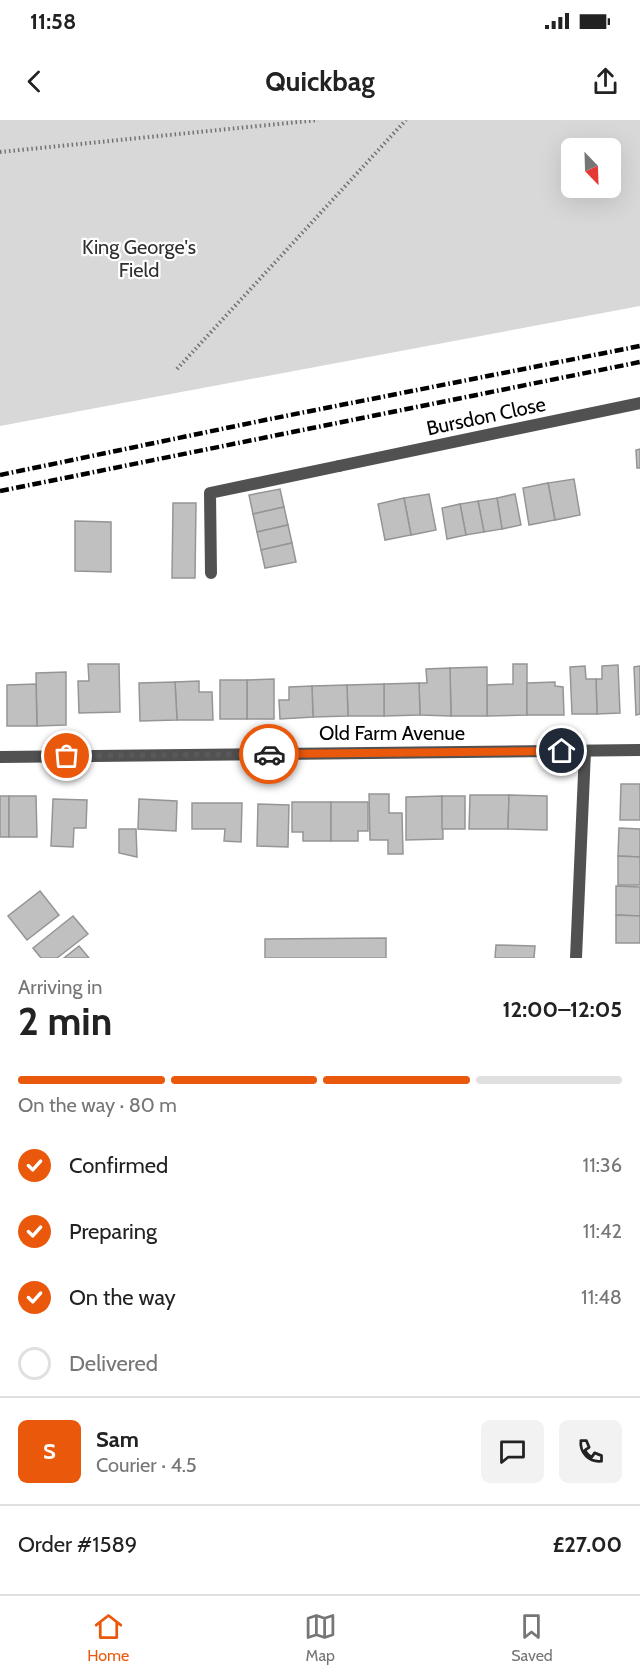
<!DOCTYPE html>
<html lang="en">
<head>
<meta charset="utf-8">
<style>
  :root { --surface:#fff; --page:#f2f2f2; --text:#222; --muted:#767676; --line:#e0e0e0; --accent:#ea580c }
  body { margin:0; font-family:Cabin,sans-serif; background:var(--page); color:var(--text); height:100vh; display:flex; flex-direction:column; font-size:22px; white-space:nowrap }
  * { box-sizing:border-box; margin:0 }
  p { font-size:20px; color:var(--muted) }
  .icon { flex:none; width:33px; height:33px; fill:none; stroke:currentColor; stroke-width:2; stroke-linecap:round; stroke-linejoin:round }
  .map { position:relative; height:838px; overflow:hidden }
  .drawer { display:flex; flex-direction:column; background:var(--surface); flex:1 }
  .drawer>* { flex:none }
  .needle { width:39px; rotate:157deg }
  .buttons { position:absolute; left:561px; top:18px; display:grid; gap:12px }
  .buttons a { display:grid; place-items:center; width:60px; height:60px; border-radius:9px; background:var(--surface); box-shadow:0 6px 24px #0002; font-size:30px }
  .pin { position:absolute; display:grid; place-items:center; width:51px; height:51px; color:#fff; margin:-26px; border:3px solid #fff; border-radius:50%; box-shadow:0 2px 6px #0007 }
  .courier { position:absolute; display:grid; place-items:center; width:60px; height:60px; margin:-30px; border:4px solid #ea580c; border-radius:50%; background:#fff; color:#222; box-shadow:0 2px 8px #0007 }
  .summary em { font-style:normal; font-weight:700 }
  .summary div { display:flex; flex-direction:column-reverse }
  .summary { display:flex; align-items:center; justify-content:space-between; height:102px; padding:0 18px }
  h1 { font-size:39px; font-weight:700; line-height:45px }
  .bar { display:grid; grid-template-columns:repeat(4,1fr); gap:9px 6px; align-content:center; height:72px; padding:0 18px }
  .bar i { height:8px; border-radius:4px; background:var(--line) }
  .bar .selected { background:var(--accent) }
  .bar p { grid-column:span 4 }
  .line { display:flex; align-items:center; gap:15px; padding:0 18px; border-top:2px solid var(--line) }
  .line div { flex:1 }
  .round { display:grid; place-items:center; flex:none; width:63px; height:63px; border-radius:9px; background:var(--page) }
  ol { padding:0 18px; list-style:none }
  li { display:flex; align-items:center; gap:18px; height:66px }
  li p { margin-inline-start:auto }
  li .icon { padding:6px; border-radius:50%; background:var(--accent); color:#fff; stroke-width:4 }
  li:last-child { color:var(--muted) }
  li i { width:33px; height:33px; border:3px solid var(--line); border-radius:50% }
  .status { display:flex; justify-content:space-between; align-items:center; height:42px; padding:0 30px; background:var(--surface); direction:ltr }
  .status svg { height:16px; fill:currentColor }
  header { display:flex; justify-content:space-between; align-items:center; height:78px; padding:0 18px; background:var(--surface); font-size:27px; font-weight:700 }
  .tabs { display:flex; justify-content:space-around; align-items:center; height:84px; border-top:2px solid var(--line); background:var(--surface); font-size:16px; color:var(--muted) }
  .tabs a { display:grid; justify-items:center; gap:3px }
  .tabs .selected { color:var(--accent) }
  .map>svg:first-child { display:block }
  .green { fill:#d8d8d8; fill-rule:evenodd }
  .building { fill:#c0c0c0; stroke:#959595; stroke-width:1.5 }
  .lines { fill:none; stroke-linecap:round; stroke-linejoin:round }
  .path { stroke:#737373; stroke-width:4; stroke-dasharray:1.5 3; stroke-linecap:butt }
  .service { stroke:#515151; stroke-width:12 }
  .minor { stroke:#515151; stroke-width:12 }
  .rail { stroke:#000; stroke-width:4.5; stroke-dasharray:9 3 1.5 3; stroke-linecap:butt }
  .done { stroke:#595959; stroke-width:6; stroke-dasharray:0 10.8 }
  .route { stroke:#ea580c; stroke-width:8 }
  .labels { text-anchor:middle; stroke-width:4.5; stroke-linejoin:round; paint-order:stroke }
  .park-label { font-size:20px; fill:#2f2f2f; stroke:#fff }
  .street-label { font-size:20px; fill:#000; stroke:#fff }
</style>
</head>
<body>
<div class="status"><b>11:58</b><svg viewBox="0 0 49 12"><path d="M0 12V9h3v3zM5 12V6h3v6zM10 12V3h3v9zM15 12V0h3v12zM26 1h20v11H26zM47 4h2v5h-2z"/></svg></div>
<header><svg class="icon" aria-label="back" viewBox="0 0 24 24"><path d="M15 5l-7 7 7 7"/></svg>Quickbag<svg class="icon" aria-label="share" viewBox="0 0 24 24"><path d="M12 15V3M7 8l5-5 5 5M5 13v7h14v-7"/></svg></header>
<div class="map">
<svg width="640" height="838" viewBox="0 0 640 838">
  <rect width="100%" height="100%" fill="#fff"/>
  <path class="green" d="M0,0H640V186L0,306ZM572,28H610V68H572Z"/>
  <g class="building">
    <path d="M640,329V348H637L636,330Z"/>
    <path d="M574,359L580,395L555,400L548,363Z"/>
    <path d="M548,363L555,400L529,405L523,368Z"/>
    <path d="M280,369L284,387L253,394L249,375Z"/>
    <path d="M429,374L436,410L411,415L404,378Z"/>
    <path d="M515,374L521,405L502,409L497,378Z"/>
    <path d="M404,378L411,415L385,420L378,384Z"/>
    <path d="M497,378L502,409L484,412L478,381Z"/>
    <path d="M478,381L484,412L466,415L460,384Z"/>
    <path d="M173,383H196L195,458H172Z"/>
    <path d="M460,384L466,415L447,419L442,388Z"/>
    <path d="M284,387L288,405L257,412L253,394Z"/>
    <path d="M75,401L111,402V452L75,451Z"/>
    <path d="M288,405L292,423L261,430L257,412Z"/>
    <path d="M292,423L296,442L265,448L261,430Z"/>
    <path d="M88,544H119L120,592L79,593L78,561H89Z"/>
    <path d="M513,544H527V595L487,596V565L513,564Z"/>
    <path d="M618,545L620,593L597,594L596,559H602V546Z"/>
    <path d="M585,546L586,559H596L597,594H572L570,547Z"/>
    <path d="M640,546V594L636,595L634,547Z"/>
    <path d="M487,547V596H451L450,548Z"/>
    <path d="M450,548L451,596L420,595L419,563H427L426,549Z"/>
    <path d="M66,552V605L37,606L36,553Z"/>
    <path d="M274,559V599H247V560Z"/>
    <rect x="220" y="560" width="27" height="39"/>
    <path d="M199,561V572H212L213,600H177L175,562Z"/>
    <path d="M175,562L177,600L140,601L139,563Z"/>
    <path d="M555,562V566L563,567L564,595H527V563Z"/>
    <path d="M419,563L420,595L384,596V564Z"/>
    <path d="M36,564L37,606H7V565Z"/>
    <path d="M384,564V596H348L347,565Z"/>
    <path d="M347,565L348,596L313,597L312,566Z"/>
    <path d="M312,566L313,597L280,599L279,580H289V567Z"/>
    <path d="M621,664H640V700H620Z"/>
    <path d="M369,674H389V693H402L403,734H388V720H370Z"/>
    <path d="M470,675H509L508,709H469Z"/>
    <path d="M509,675L547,676V710L508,709Z"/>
    <rect x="0" y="676" width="9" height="41"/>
    <path d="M9,676H36L37,717H9Z"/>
    <path d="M442,676L443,719L406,720V677Z"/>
    <rect x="442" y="676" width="23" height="33"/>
    <path d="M53,679L87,680L86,708H74L73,727L51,726Z"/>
    <path d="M139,679L177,681L176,711L138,709Z"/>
    <path d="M292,682H331V721H303V712H292Z"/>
    <path d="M331,682H368V711H358V721H331Z"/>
    <path d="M192,683H242L241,722L224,721L225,709H192Z"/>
    <path d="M258,684L289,685L288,727L257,726Z"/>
    <path d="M619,708L640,709V737L618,736Z"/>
    <path d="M119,709H136L137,737L119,733Z"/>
    <path d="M618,736L640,737V765H618Z"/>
    <path d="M616,766L640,767V796L616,795Z"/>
    <path d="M40,771L59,795L27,820L8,796Z"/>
    <path d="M616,795L640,796V823H616Z"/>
    <path d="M73,796L88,814L57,838H41L33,828Z"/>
    <path d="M386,818V838H265V819Z"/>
    <path d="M496,825L535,826L534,838H495Z"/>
    <path d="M79,826L89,838H64Z"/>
  </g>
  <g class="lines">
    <g class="path">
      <path d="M0,32L318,0"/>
      <path d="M177,249L406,0"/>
    </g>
    <path class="service" d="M211,453L210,373L339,346"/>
    <g class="minor">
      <path d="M339,346L640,283"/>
      <path d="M0,637L640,630"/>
      <path d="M576,838L585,631"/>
    </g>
    <g class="rail">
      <path d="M0,355L265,300L640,226"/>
      <path d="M0,371L640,242"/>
    </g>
  </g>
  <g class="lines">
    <path class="done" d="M67,636L269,634"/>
    <path class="route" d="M269,634L562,631"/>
  </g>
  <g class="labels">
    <g class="park-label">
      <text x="139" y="134">King George's<tspan x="139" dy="23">Field</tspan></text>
    </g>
    <g class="street-label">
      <text transform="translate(486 296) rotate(-12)" y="7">Bursdon Close</text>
      <text x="392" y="620">Old Farm Avenue</text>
    </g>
  </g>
</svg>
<div class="buttons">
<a><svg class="needle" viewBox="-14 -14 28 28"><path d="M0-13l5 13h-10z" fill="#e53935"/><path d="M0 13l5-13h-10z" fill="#767676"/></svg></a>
</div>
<div class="pin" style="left:67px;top:636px;background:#ea580c"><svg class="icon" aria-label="bag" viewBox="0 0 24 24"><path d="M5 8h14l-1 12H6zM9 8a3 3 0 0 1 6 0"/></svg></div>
<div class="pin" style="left:562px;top:631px;background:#1f2937"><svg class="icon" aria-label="home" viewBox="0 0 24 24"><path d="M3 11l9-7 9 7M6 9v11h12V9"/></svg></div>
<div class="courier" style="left:269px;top:634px"><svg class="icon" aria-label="car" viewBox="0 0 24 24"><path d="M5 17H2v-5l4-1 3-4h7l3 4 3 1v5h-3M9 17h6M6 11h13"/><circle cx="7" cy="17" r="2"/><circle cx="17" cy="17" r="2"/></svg></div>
</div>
<section class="drawer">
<div class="summary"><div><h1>2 min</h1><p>Arriving in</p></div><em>12:00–12:05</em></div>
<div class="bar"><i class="selected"></i><i class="selected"></i><i class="selected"></i><i></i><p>On the way · 80 m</p></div>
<ol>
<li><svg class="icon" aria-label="check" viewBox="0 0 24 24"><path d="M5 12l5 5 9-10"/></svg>Confirmed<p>11:36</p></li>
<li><svg class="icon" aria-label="check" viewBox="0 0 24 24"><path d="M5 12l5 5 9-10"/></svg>Preparing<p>11:42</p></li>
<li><svg class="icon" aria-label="check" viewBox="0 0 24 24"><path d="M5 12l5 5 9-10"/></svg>On the way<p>11:48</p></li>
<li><i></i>Delivered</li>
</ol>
<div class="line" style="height:108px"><b class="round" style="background:var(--accent);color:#fff">S</b><div><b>Sam</b><p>Courier · 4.5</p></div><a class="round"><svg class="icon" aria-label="chat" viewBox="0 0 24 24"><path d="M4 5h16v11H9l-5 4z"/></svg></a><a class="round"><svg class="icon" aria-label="phone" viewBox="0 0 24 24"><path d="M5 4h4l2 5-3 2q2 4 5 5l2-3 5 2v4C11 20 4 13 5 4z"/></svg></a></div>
<div class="line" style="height:78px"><div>Order #1589</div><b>£27.00</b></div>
</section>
<nav class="tabs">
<a class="selected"><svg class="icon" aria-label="home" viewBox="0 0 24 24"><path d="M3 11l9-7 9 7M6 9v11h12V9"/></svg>Home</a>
<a><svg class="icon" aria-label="map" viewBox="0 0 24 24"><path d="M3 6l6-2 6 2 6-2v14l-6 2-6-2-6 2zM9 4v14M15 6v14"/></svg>Map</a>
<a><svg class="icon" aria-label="saved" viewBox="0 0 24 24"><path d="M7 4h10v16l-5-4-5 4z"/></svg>Saved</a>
</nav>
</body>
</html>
